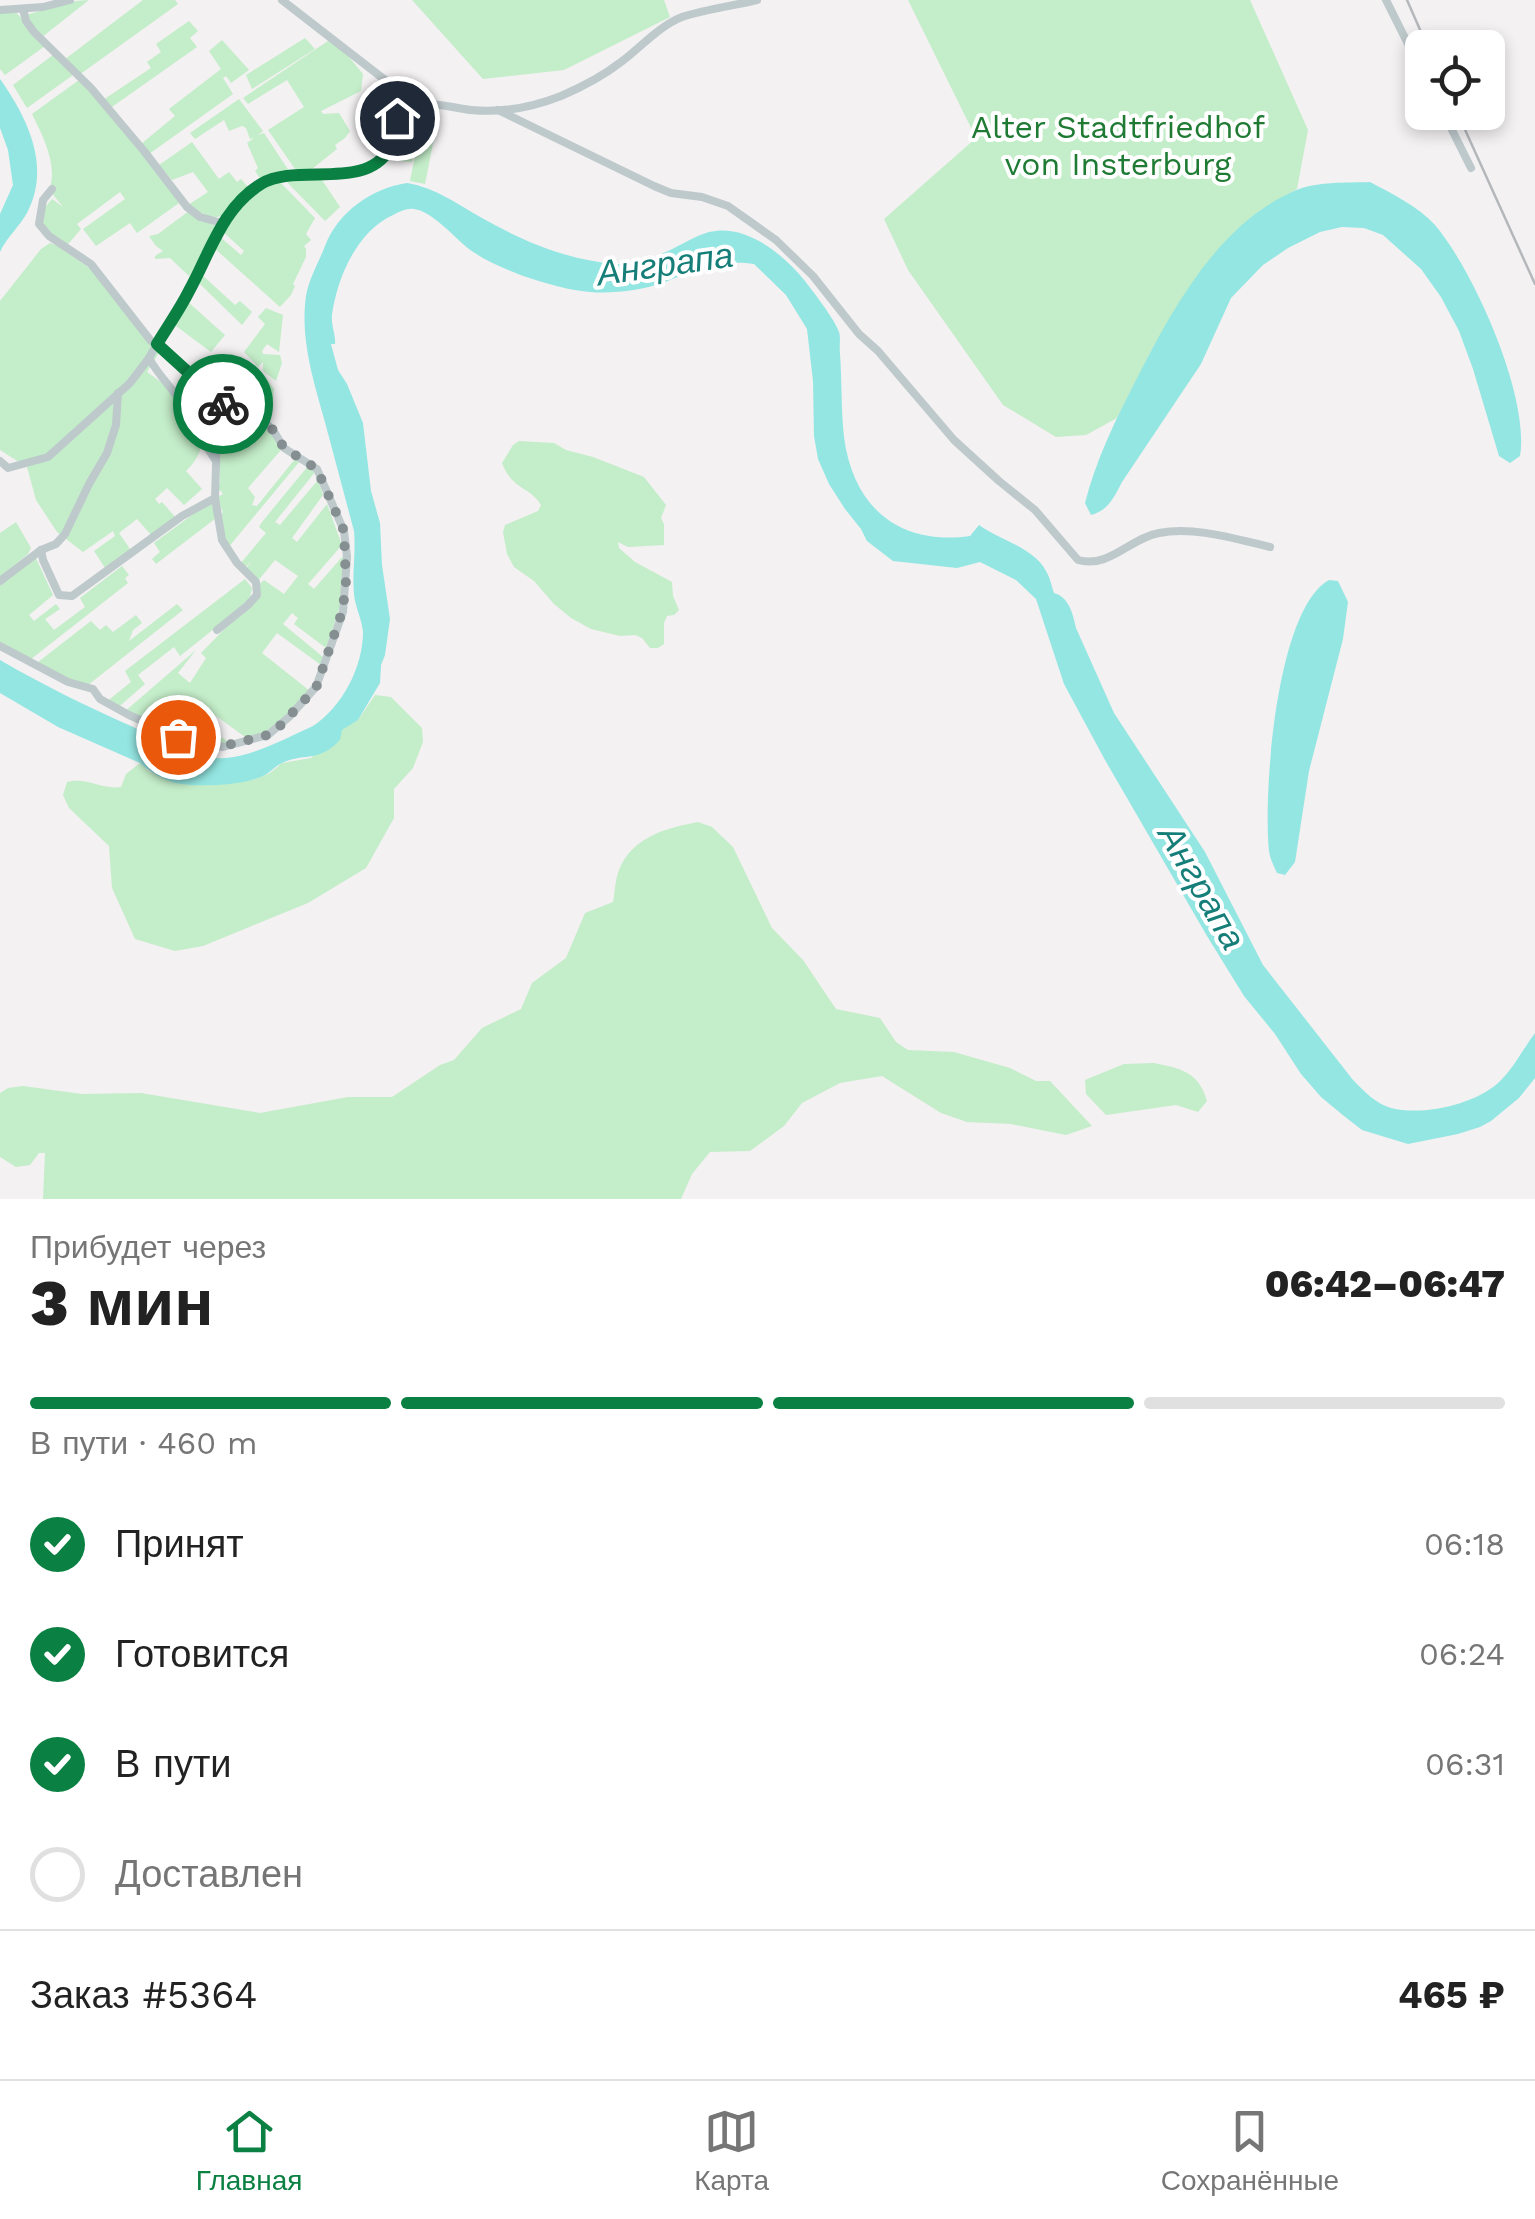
<!DOCTYPE html>
<html lang="ru">
<head>
<meta charset="utf-8">
<style>
  :root { --surface:#fff; --page:#f2f2f2; --text:#222; --muted:#767676; --line:#e0e0e0; --accent:#0b8043 }
  body { margin:0; font-family:"Work Sans",sans-serif; background:var(--page); color:var(--text); height:100vh; display:flex; flex-direction:column; font-size:38px; white-space:nowrap }
  * { box-sizing:border-box; margin:0 }
  p { font-size:32px; color:var(--muted) }
  .icon { flex:none; width:55px; height:55px; fill:none; stroke:currentColor; stroke-width:2; stroke-linecap:round; stroke-linejoin:round }
  .map { position:relative; height:1199px; overflow:hidden }
  .panel { display:flex; flex-direction:column; background:var(--surface); flex:1 }
  .panel>* { flex:none }
  .tools { position:absolute; left:1405px; top:30px; display:grid; gap:20px }
  .tools a { display:grid; place-items:center; width:100px; height:100px; border-radius:15px; background:var(--surface); box-shadow:0 5px 15px #0003; font-size:50px }
  .pin { position:absolute; display:grid; place-items:center; width:85px; height:85px; color:#fff; margin:-42px; border:5px solid #fff; border-radius:50%; box-shadow:0 2px 10px #0007 }
  .courier { position:absolute; display:grid; place-items:center; width:100px; height:100px; margin:-50px; border:8px solid #0b8043; border-radius:50%; background:#fff; color:#222; box-shadow:0 2px 12px #0007 }
  .headline em { font-style:normal; font-weight:800 }
  .headline div { display:flex; flex-direction:column-reverse }
  .headline { display:flex; align-items:center; justify-content:space-between; height:170px; padding:0 30px }
  h1 { font-size:65px; font-weight:800; line-height:75px }
  .bar { display:grid; grid-template-columns:repeat(4,1fr); gap:15px 10px; align-content:center; height:120px; padding:0 30px }
  .bar i { height:12px; border-radius:8px; background:var(--line) }
  .bar .selected { background:var(--accent) }
  .bar p { grid-column:span 4 }
  .line { display:flex; align-items:center; gap:25px; padding:0 30px; border-top:2px solid var(--line) }
  .line div { flex:1 }
  ol { padding:0 30px; list-style:none }
  li { display:flex; align-items:center; gap:30px; height:110px }
  li p { margin-inline-start:auto }
  li .icon { padding:10px; border-radius:50%; background:var(--accent); color:#fff; stroke-width:4 }
  li:last-child { color:var(--muted) }
  li i { width:55px; height:55px; border:5px solid var(--line); border-radius:50% }
  .dock { display:flex; justify-content:space-around; align-items:center; height:140px; border-top:2px solid var(--line); background:var(--surface); font-size:28px; color:var(--muted) }
  .dock a { display:grid; justify-items:center; gap:5px }
  .dock .selected { color:var(--accent) }
  .map>svg:first-child { display:block }
  .green { fill:#c4edc9 }
  .water { fill:#94e6e2 }
  .lines { fill:none; stroke-linecap:round; stroke-linejoin:round }
  .minor { stroke:#bec9cc; stroke-width:8 }
  .rail { stroke:#b4b8bb; stroke-width:2.5 }
  .done { stroke:#858e91; stroke-width:10; stroke-dasharray:0 18 }
  .route { stroke:#0b8043; stroke-width:12 }
  .labels { text-anchor:middle; stroke-width:8; stroke-linejoin:round; paint-order:stroke }
  .park-label { font-size:32px; fill:#1f7b34; stroke:#fff }
  .water-label { font-size:35px; font-style:italic; fill:#167e78; stroke:#fff }
</style>
</head>
<body>
<div class="map">
<svg width="1535" height="1199" viewBox="0 0 1535 1199">
  <rect width="100%" height="100%" fill="#f3f1f2"/>
  <g class="green">
    <path d="M89,0L42,37L26,15L76,1Z"/>
    <path d="M143,0H175L178,4L79,75L64,60Z"/>
    <path d="M412,0H664L670,17L564,70L483,79Z"/>
    <path d="M908,0H1250L1308,130L1297,189L1262,209L1225,242L1186,292L1151,351L1117,418L1086,435L1056,437L1003,405L908,270L884,219L976,138Z"/>
    <path d="M15,11L45,46L5,75L0,69V13Z"/>
    <path d="M189,21L198,31L190,38L197,47L109,109L103,100L151,68L147,62L161,52L156,44Z"/>
    <path d="M305,38L315,49L252,89L246,75Z"/>
    <path d="M222,40L249,70L231,83L226,76L223,78L233,94L149,154L141,144L175,116L169,109L221,69L209,51Z"/>
    <path d="M328,41L344,51L363,74L361,91L321,111L323,114L339,113L350,131L345,138L335,145L337,149L312,169H295L268,130L304,107L287,80L248,104L243,98Z"/>
    <path d="M53,55L73,75L27,108L13,85Z"/>
    <path d="M79,80L139,148L179,203L137,233L130,223L96,246L83,229L125,199L120,192L77,224L81,229L63,250L91,269L160,351L147,372L190,403L179,393L185,381L213,406L214,431L201,428C205,445 198,460 186,471L202,489L184,505L167,488L155,499L159,504L162,502L176,518L153,537L137,519L119,533L132,552L107,571L94,551L115,536L113,531L83,552L57,532L36,500L27,467L0,450V301L41,249L50,243L61,247C43,231 32,221 52,199L63,207L51,192C50,186 52,180 52,174C52,154 41,132 32,114Z"/>
    <path d="M239,99L263,131L258,135L264,133L289,171L261,180L255,171L258,168L247,143L254,138L250,139L246,128L242,126L229,131L224,120L195,139L190,133Z"/>
    <path d="M425,105L440,108L425,184L410,181Z"/>
    <path d="M410,107L422,108L412,162L399,161Z"/>
    <path d="M192,142L219,179L229,172L237,182L241,179L247,186V190C223,217 222,227 188,205L208,192L193,172L172,180L159,165Z"/>
    <path d="M293,176L299,181L305,177H320L340,207L325,221L282,177Z"/>
    <path d="M278,180L315,218L306,234L311,240L304,246L306,249V257L293,284L295,286L291,295L280,307L213,247L219,236L241,255L244,251L222,231L256,189Z"/>
    <path d="M189,211L217,227L189,276L170,258L155,259V256L163,251L156,246L149,236L158,234Z"/>
    <path d="M201,274L235,305L240,301L252,312L242,325L198,282Z"/>
    <path d="M188,302L225,335L211,352L172,323Z"/>
    <path d="M266,308L283,315L279,352L267,344L262,351L263,354L280,355L282,363L276,381L263,371V362L258,367L244,352L265,324L258,317Z"/>
    <path d="M204,358L226,387L231,389L240,380H243L250,366L263,374L274,389L271,416L225,405L195,379L198,376L193,371Z"/>
    <path d="M226,412L242,417L254,426L259,423L271,431L281,450L248,488L255,497L252,505L257,506L295,459L300,461L227,549L220,516L223,512L216,498L223,494L220,490L217,493L220,481L219,432Z"/>
    <path d="M519,441L554,443L566,450L593,457L644,477L666,505L661,518L664,524V545L628,547L618,542L619,548L635,562L672,582L673,596L679,610L674,615L667,616L664,623V644L658,648H650L642,638L635,635L620,636L591,629L571,618L554,604L534,581L514,567L507,554L503,532L505,525L538,511L541,505C531,487 512,490 502,463L513,445Z"/>
    <path d="M308,466L315,472L275,522L280,525L318,480L323,495L292,538L297,542L327,504L342,545L308,584L314,589L343,556L340,607L326,648L294,624L298,618L292,613L283,624L323,657L321,665L277,633L262,653L310,691L288,716L252,742L212,713L204,726L232,744L218,748L123,713L196,650L178,673L190,683L206,658L201,653L253,600L257,586L264,580L284,594L298,576L275,560L257,582L245,570L252,560L245,568L240,564L266,533L259,527L262,522Z"/>
    <path d="M211,501L216,518L156,564L152,559L160,552L154,543Z"/>
    <path d="M16,522L31,548L28,554L0,577V533Z"/>
    <path d="M35,556L53,595L29,615L34,621L56,604L60,609L45,619L54,630L85,607L80,598L122,566L129,575L125,578L128,583L26,663L0,648V582Z"/>
    <path d="M245,579L252,588L250,597L245,604L180,656L174,647L138,675L145,684L115,710L105,703L131,682L125,671Z"/>
    <path d="M177,604L183,610L83,689L33,666L91,621L100,630L106,625L113,632L136,615L142,623L133,630L129,641Z"/>
    <path d="M375,695L391,697L422,728L423,742L413,768L394,789V818L366,868L308,903L203,946L175,951L135,939L112,888L109,846L69,808L63,795L67,782C88,777 100,790 121,787L126,774L140,763L150,772L181,784L253,780L270,773L282,763L311,758L344,728L358,720Z"/>
    <path d="M698,822L712,827L733,847L772,928L803,960L836,1009L880,1018L896,1042L908,1050L954,1052L1010,1068L1036,1081H1050L1092,1126L1066,1135L1011,1124L967,1122L941,1113L882,1076L840,1083L802,1103L784,1126L750,1151L710,1152L692,1174L681,1199H43L45,1153H39L30,1165L16,1167L0,1157V1093L8,1088L23,1086L82,1094L141,1093L260,1113L348,1097H392L440,1065L454,1060L482,1028L521,1009L532,983L566,958L585,913L613,902C615,892 615,880 619,870C632,837 666,828 698,822Z"/>
    <path d="M1154,1063C1180,1068 1199,1072 1207,1101L1198,1112L1176,1105L1106,1115L1086,1094L1085,1080L1124,1064Z"/>
  </g>
  <g class="water">
    <path d="M0,79C27,117 52,167 27,213C19,227 7,237 0,252V214L13,185L8,150L0,128Z"/>
    <path d="M1370,182C1392,194 1418,206 1435,225C1474,271 1530,397 1520,456L1510,463L1499,456L1473,369L1459,331L1441,297L1421,269L1383,235L1364,228L1342,227L1320,232L1288,248L1263,265L1231,298L1201,364L1122,482C1114,497 1109,510 1091,515L1085,503C1096,460 1115,421 1135,382C1171,311 1217,225 1294,191C1317,181 1346,183 1370,182Z"/>
    <path d="M407,183C436,188 457,204 482,218C522,241 570,261 617,264C636,266 651,259 668,251C681,245 695,236 709,232C746,223 783,254 805,281C814,293 834,318 839,332C841,338 839,347 840,354C842,381 841,410 844,437C853,507 899,546 970,536L979,525C1002,542 1037,547 1049,577C1051,582 1052,588 1054,593C1069,597 1073,614 1076,628L1114,713L1205,852L1263,965L1353,1080C1364,1091 1376,1104 1391,1108C1423,1116 1472,1105 1497,1084C1512,1071 1523,1049 1535,1033V1078L1519,1098L1491,1121L1480,1127L1458,1134L1408,1144L1362,1130L1344,1116L1321,1097L1301,1074L1275,1034L1244,996L1207,936L1105,760L1064,684L1036,599L1016,580L980,562L957,568L893,561L867,541L861,529L845,509L829,484L818,459L814,436L813,381L807,329L786,295L754,264C720,259 696,270 665,282C644,290 613,294 590,292C556,289 497,270 469,249C455,238 432,211 414,209C407,208 399,212 393,215C357,231 337,278 332,315C331,326 336,335 335,344H331L338,370L347,384L363,423L371,491L380,523L382,565L390,619L385,655L381,665L380,683L358,720L342,730L340,740C319,762 307,753 284,762C274,766 269,775 258,778C239,785 201,787 181,784C166,782 151,773 140,763L58,727L0,693V660C43,685 86,706 131,726C157,738 198,760 226,758C256,755 286,738 313,726C342,707 363,667 363,632C362,619 355,607 354,594C352,573 356,552 354,531C346,501 338,471 330,441C318,393 299,346 306,296C309,278 319,262 325,246C338,212 372,188 407,183Z"/>
    <path d="M1329,580L1338,581L1348,602L1343,639L1309,771L1295,862L1285,875L1277,873C1274,866 1270,859 1269,851C1263,794 1276,609 1329,580Z"/>
  </g>
  <g class="lines">
    <g class="minor">
      <path d="M282,0L416,104"/>
      <path d="M1386,0L1422,72"/>
      <path d="M23,9L26,21L34,32L91,88L144,151L187,207L200,217L222,223"/>
      <path d="M0,10L43,7L70,0"/>
      <path d="M498,110L654,186L671,193L702,197L728,206L776,240L813,276L859,334L878,351L954,440L999,481L1035,510L1078,560C1109,569 1130,538 1159,533C1195,526 1235,539 1270,547"/>
      <path d="M1443,112L1471,168"/>
      <path d="M0,461L8,468L48,457L130,383L149,358"/>
      <path d="M216,461C203,443 195,423 183,404C172,388 158,375 149,358C161,336 177,315 189,293C210,255 226,193 273,179C308,169 345,183 377,162C403,145 385,109 418,104C435,102 454,108 471,110C501,113 533,107 561,96C582,87 603,76 621,62C640,48 659,26 682,17C706,9 733,6 757,0"/>
      <path d="M41,550L43,560L59,595L72,596L182,516L215,498"/>
      <path d="M0,581L41,550L56,544L65,534L89,484L107,453L116,425L118,393"/>
      <path d="M217,630L248,605L257,595L256,582L237,563L222,540L215,498L218,401"/>
      <path d="M0,646L68,682L93,689L100,699L129,715L177,737L223,747L268,735L289,717L316,687L343,612L347,557L344,531L317,469L284,448L273,430L258,415L235,410L218,401L157,344L151,341L91,264L49,236L39,224L43,200L52,189"/>
    </g>
    <g class="rail">
      <path d="M1407,0L1428,48"/>
      <path d="M1457,112L1535,284"/>
    </g>
  </g>
  <g class="lines">
    <path class="done" d="M178,737L224,746L268,735L277,729L316,688L342,612L346,586L344,531L317,469L284,448L273,430L258,415L235,410L223,404"/>
    <path class="route" d="M223,404L157,344C168,326 180,309 189,291C210,253 222,208 261,184C297,162 366,192 390,148C395,140 395,128 397,118"/>
  </g>
  <g class="labels">
    <g class="park-label">
      <text x="1118" y="138">Alter Stadtfriedhof<tspan x="1118" dy="37">von Insterburg</tspan></text>
    </g>
    <g class="water-label">
      <text transform="translate(665 264) rotate(-8)" y="12">Анграпа</text>
      <text transform="translate(1202 887) rotate(60)" y="12">Анграпа</text>
    </g>
  </g>
</svg>
<div class="tools">
<a><svg class="icon" aria-label="locate" viewBox="0 0 24 24"><circle cx="12" cy="12" r="6"/><path d="M12 2v4M12 18v4M2 12h4M18 12h4"/></svg></a>
</div>
<div class="pin" style="left:178px;top:737px;background:#ea580c"><svg class="icon" aria-label="bag" viewBox="0 0 24 24"><path d="M5 8h14l-1 12H6zM9 8a3 3 0 0 1 6 0"/></svg></div>
<div class="pin" style="left:397px;top:118px;background:#1f2937"><svg class="icon" aria-label="home" viewBox="0 0 24 24"><path d="M3 11l9-7 9 7M6 9v11h12V9"/></svg></div>
<div class="courier" style="left:223px;top:404px"><svg class="icon" aria-label="bike" viewBox="0 0 24 24"><circle cx="6" cy="16" r="4"/><circle cx="18" cy="16" r="4"/><path d="M6 16l4-8h5l3 8M10 8l3 8H6M13 5h3"/></svg></div>
</div>
<section class="panel">
<div class="headline"><div><h1>3 мин</h1><p>Прибудет через</p></div><em>06:42–06:47</em></div>
<div class="bar"><i class="selected"></i><i class="selected"></i><i class="selected"></i><i></i><p>В пути · 460 m</p></div>
<ol>
<li><svg class="icon" aria-label="check" viewBox="0 0 24 24"><path d="M5 12l5 5 9-10"/></svg>Принят<p>06:18</p></li>
<li><svg class="icon" aria-label="check" viewBox="0 0 24 24"><path d="M5 12l5 5 9-10"/></svg>Готовится<p>06:24</p></li>
<li><svg class="icon" aria-label="check" viewBox="0 0 24 24"><path d="M5 12l5 5 9-10"/></svg>В пути<p>06:31</p></li>
<li><i></i>Доставлен</li>
</ol>
<div class="line" style="height:130px"><div>Заказ #5364</div><b>465 ₽</b></div>
</section>
<nav class="dock">
<a class="selected"><svg class="icon" aria-label="home" viewBox="0 0 24 24"><path d="M3 11l9-7 9 7M6 9v11h12V9"/></svg>Главная</a>
<a><svg class="icon" aria-label="map" viewBox="0 0 24 24"><path d="M3 6l6-2 6 2 6-2v14l-6 2-6-2-6 2zM9 4v14M15 6v14"/></svg>Карта</a>
<a><svg class="icon" aria-label="saved" viewBox="0 0 24 24"><path d="M7 4h10v16l-5-4-5 4z"/></svg>Сохранённые</a>
</nav>
</body>
</html>
